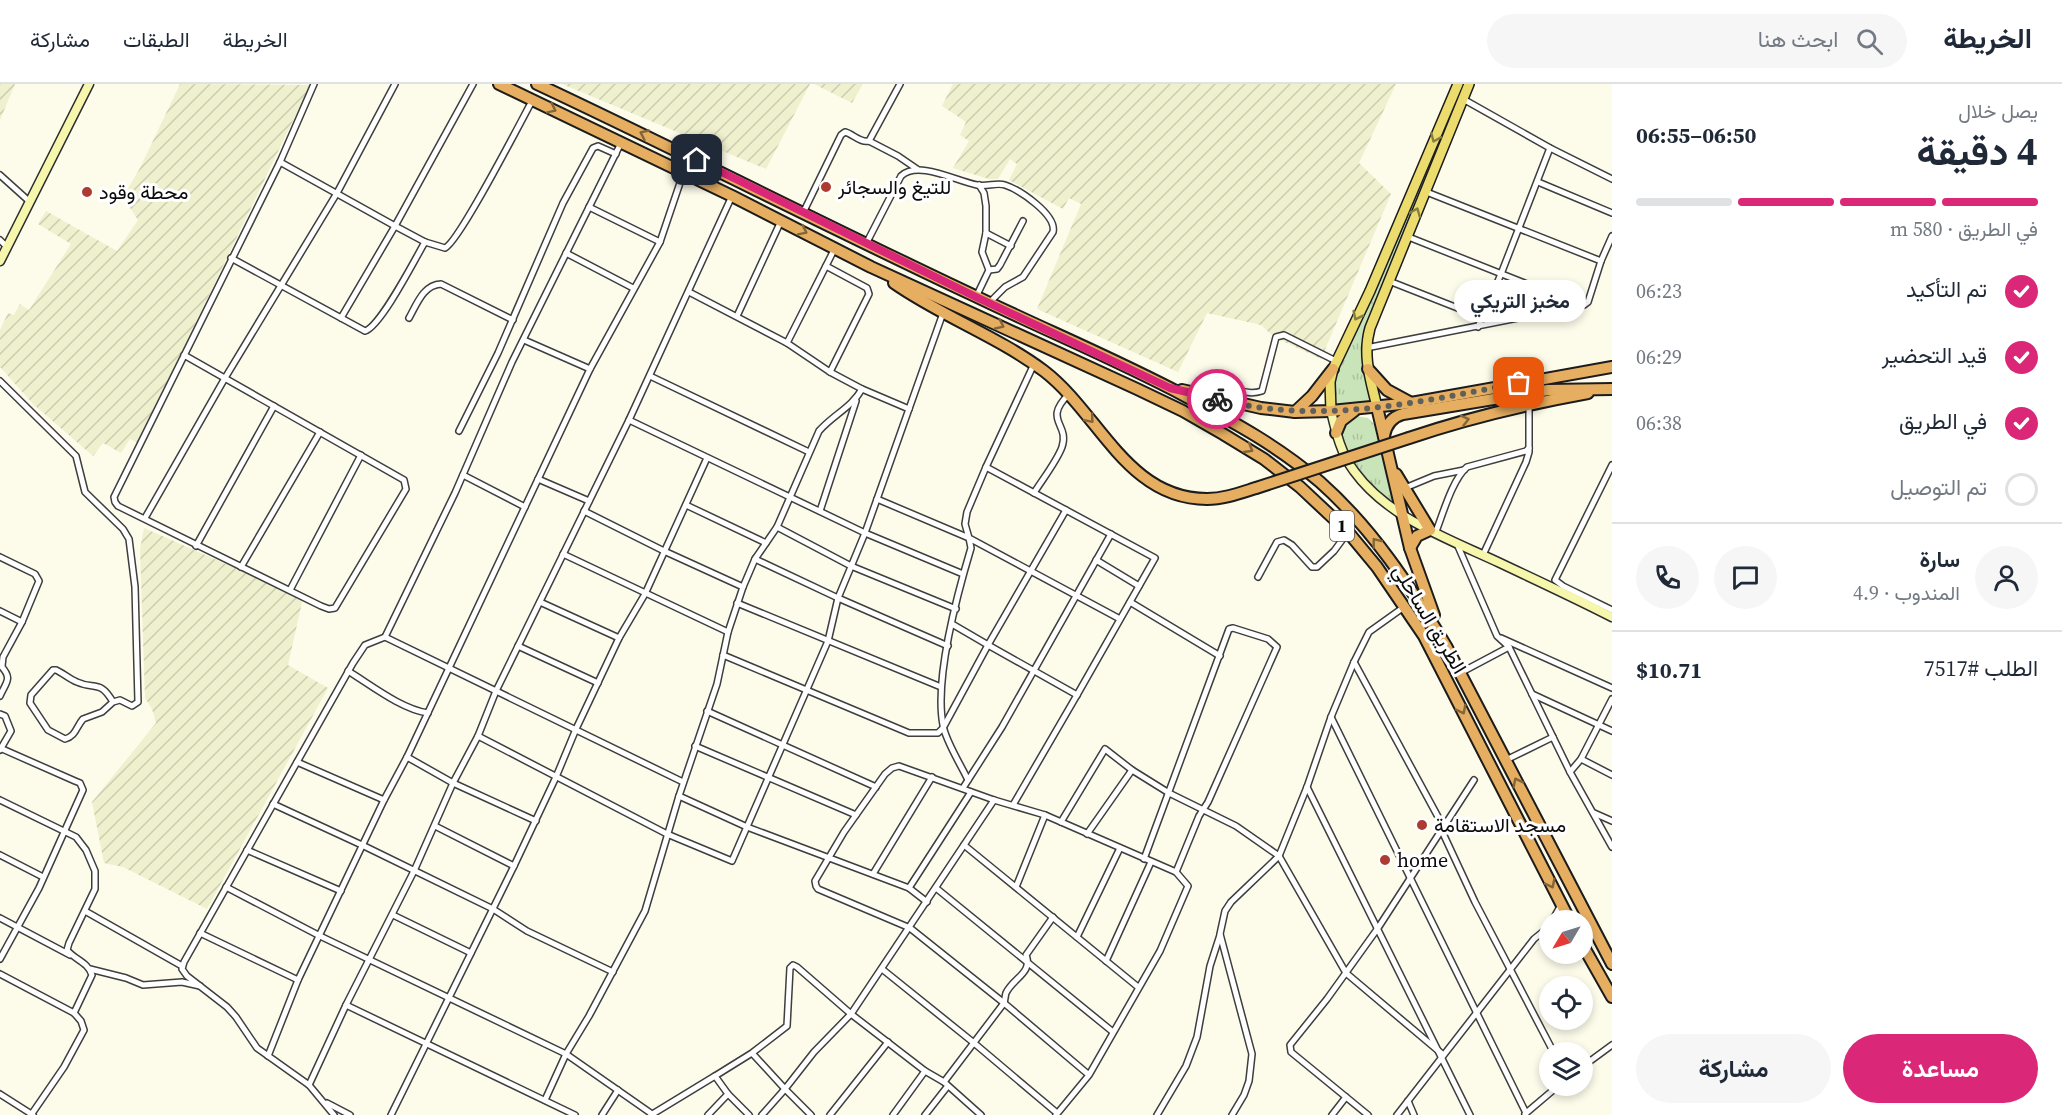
<!DOCTYPE html>
<html lang="ar">
<head>
<meta charset="utf-8">
<style>
  :root { --surface:#fff; --page:#f6f6f7; --text:#1f2937; --muted:#747a83; --line:#e0e1e3; --accent:#db2777 }
  body { margin:0; font-family:"Source Serif 4",Vazirmatn,serif; background:var(--page); color:var(--text); direction:rtl; height:100vh; display:flex; flex-direction:column; font-size:22px; white-space:nowrap }
  * { box-sizing:border-box; margin:0 }
  p { font-size:20px; color:var(--muted) }
  .icon { flex:none; width:33px; height:33px; fill:none; stroke:currentColor; stroke-width:2; stroke-linecap:round; stroke-linejoin:round }
  .map { position:relative; flex:1; overflow:hidden; direction:ltr }
  .sheet { display:flex; flex-direction:column; background:var(--surface); width:450px }
  .sheet>* { flex:none }
  .needle { width:39px; rotate:232deg }
  .fabs { position:absolute; left:1539px; top:826px; display:grid; gap:12px }
  .fabs a { display:grid; place-items:center; width:54px; height:54px; border-radius:50%; background:var(--surface); box-shadow:0 3px 9px #0003; font-size:30px }
  .pin { position:absolute; display:grid; place-items:center; width:51px; height:51px; color:#fff; margin:-26px; border-radius:12px; box-shadow:0 3px 9px #0006 }
  .courier { position:absolute; display:grid; place-items:center; width:60px; height:60px; margin:-30px; border:4px solid #db2777; border-radius:50%; background:#fff; color:#222; box-shadow:0 2px 8px #0007 }
  .bubble { position:absolute; height:42px; border-radius:21px; background:var(--surface); box-shadow:0 3px 9px #0003; font-size:20px; font-weight:700; line-height:42px; text-align:center; direction:rtl }
  .headline em { font-style:normal; font-weight:700 }
  .headline div { display:flex; flex-direction:column-reverse }
  .headline { display:flex; align-items:center; justify-content:space-between; height:102px; padding:0 24px }
  h1 { font-size:39px; font-weight:700; line-height:45px }
  .bar { display:grid; grid-template-columns:repeat(4,1fr); gap:9px 6px; align-content:center; height:72px; padding:0 24px }
  .bar i { height:8px; border-radius:4px; background:var(--line) }
  .bar .on { background:var(--accent) }
  .bar p { grid-column:span 4 }
  .line { display:flex; align-items:center; gap:15px; padding:0 24px; border-top:2px solid var(--line) }
  .line div { flex:1 }
  .round { display:grid; place-items:center; flex:none; width:63px; height:63px; border-radius:32px; background:var(--page) }
  ol { padding:0 24px; list-style:none }
  li { display:flex; align-items:center; gap:18px; height:66px }
  li p { margin-inline-start:auto }
  li .icon { padding:6px; border-radius:50%; background:var(--accent); color:#fff; stroke-width:4 }
  li:last-child { color:var(--muted) }
  li i { width:33px; height:33px; border:3px solid var(--line); border-radius:50% }
  .action { display:flex; gap:12px; margin-top:auto; padding:12px 24px }
  .action a { flex:1; height:69px; border-radius:36px; background:var(--accent); color:#fff; font-size:24px; font-weight:700; line-height:69px; text-align:center }
  .action a+a { background:var(--page); color:var(--text) }
  header { display:flex; align-items:center; gap:36px; box-sizing:border-box; height:84px; padding:0 30px; background:var(--surface); border-bottom:2px solid var(--line) }
  header strong { font-size:28px }
  nav { display:flex; gap:33px; margin-inline-start:auto; font-size:21px }
  .search { width:420px; height:54px; background:var(--page); display:flex; align-items:center; gap:15px; box-sizing:border-box; padding:0 21px; border-radius:33px; color:var(--muted); font-size:22px }
  main { display:flex; flex:1; min-height:0 }
  .map>svg:first-child { display:block }
  .farmland { fill:url(#farmland-furrows) }
  .grass { fill:url(#grass-tufts) }
  .lines { fill:none; stroke-linecap:round; stroke-linejoin:round }
  .street-casing { stroke:#3e3e3e; stroke-width:8 }
  .secondary-casing { stroke:#2d2d2d; stroke-width:11 }
  .primary-casing { stroke:#1c1c1c; stroke-width:12 }
  .highway-casing { stroke:#1c1c1c; stroke-width:14 }
  .street { stroke:#fff; stroke-width:5 }
  .secondary { stroke:#f6f7ad; stroke-width:8 }
  .primary { stroke:#ebdc6d; stroke-width:9 }
  .highway { stroke:#e6ae61; stroke-width:10 }
  .highway-bridge-casing { stroke:#1c1c1c; stroke-width:14; stroke-linecap:butt }
  .highway-bridge { stroke:#e6ae61; stroke-width:10 }
  .oneway { stroke:#83653a }
  .oneway2 { stroke:#867e41 }
  .done { stroke:#605f59; stroke-width:6; stroke-dasharray:0 10.8 }
  .route { stroke:#db2777; stroke-width:8 }
  .poi-dot { fill:#ad3b31; stroke:#fff; stroke-width:2 }
  .labels { text-anchor:middle; stroke-width:6; stroke-linejoin:round; paint-order:stroke }
  .shield { fill:#fff; stroke:#545454; stroke-width:1.5 }
  .shield-label { font-size:18px; font-weight:bold; fill:#0b0b0b }
  .poi-label { font-size:20px; fill:#0b0b0b; stroke:#fff; text-anchor:start }
  .street-label { font-size:20px; fill:#0b0b0b; stroke:#fff }
</style>
</head>
<body>
<header>
<strong>الخريطة</strong>
<div class="search"><svg class="icon" aria-label="search" viewBox="0 0 24 24"><circle cx="10" cy="10" r="6"/><path d="M15 15l6 6"/></svg>ابحث هنا</div>
<nav><a>الخريطة</a><a>الطبقات</a><a>مشاركة</a></nav>
</header>
<main>
<section class="sheet">
<div class="headline"><div><h1>4 دقيقة</h1><p>يصل خلال</p></div><em>06:50–06:55</em></div>
<div class="bar"><i class="on"></i><i class="on"></i><i class="on"></i><i></i><p>في الطريق · 580 m</p></div>
<ol>
<li><svg class="icon" aria-label="check" viewBox="0 0 24 24"><path d="M5 12l5 5 9-10"/></svg>تم التأكيد<p>06:23</p></li>
<li><svg class="icon" aria-label="check" viewBox="0 0 24 24"><path d="M5 12l5 5 9-10"/></svg>قيد التحضير<p>06:29</p></li>
<li><svg class="icon" aria-label="check" viewBox="0 0 24 24"><path d="M5 12l5 5 9-10"/></svg>في الطريق<p>06:38</p></li>
<li><i></i>تم التوصيل</li>
</ol>
<div class="line" style="height:108px"><a class="round"><svg class="icon" aria-label="person" viewBox="0 0 24 24"><circle cx="12" cy="8" r="4"/><path d="M4 21q1-7 8-7t8 7"/></svg></a><div><b>سارة</b><p>المندوب · 4.9</p></div><a class="round"><svg class="icon" aria-label="chat" viewBox="0 0 24 24"><path d="M4 5h16v11H9l-5 4z"/></svg></a><a class="round"><svg class="icon" aria-label="phone" viewBox="0 0 24 24"><path d="M5 4h4l2 5-3 2q2 4 5 5l2-3 5 2v4C11 20 4 13 5 4z"/></svg></a></div>
<div class="line" style="height:78px"><div>الطلب #7517</div><b>$10.71</b></div>
<div class="action"><a>مساعدة</a><a>مشاركة</a></div>
</section>
<div class="map">
<svg width="1612" height="1031" viewBox="0 0 1612 1031">
  <defs>
    <pattern id="farmland-furrows" width="10" height="10" patternUnits="userSpaceOnUse" patternTransform="scale(1.5)"><rect width="10" height="10" fill="#eff0ce"/><path d="M-1 1l2-2M0 10L10 0M9 11l2-2" fill="none" stroke="#ccccb0"/></pattern>
    <pattern id="grass-tufts" width="24" height="20" patternUnits="userSpaceOnUse" patternTransform="scale(1.5)"><rect width="24" height="20" fill="#cae4b9"/><path d="M3 7l-1-3M5 7V3M7 7l1-3M15 17l-1-3M17 17v-4M19 17l1-3" fill="none" stroke="#acc29e"/></pattern>
  </defs>
  <rect width="100%" height="100%" fill="#fdfceb"/>
  <g class="farmland">
    <path d="M0,0H15L0,36Z"/>
    <path d="M180,0L310,1L138,359L130,355L121,369L103,359L93,372L34,321L0,283V246L8,229L14,231L20,220L29,226L71,160L38,140L46,127L117,167L138,136L123,113L140,84Z"/>
    <path d="M562,0H810L766,85Z"/>
    <path d="M814,0H863L852,19Z"/>
    <path d="M953,0H1396L1359,79L1391,110L1321,275L1274,253L1261,241L1207,229L1178,288L1037,225L1081,120L1069,114L1063,125L1009,96L1017,80L1010,75L998,95H989L953,84L969,57L960,51L966,38L942,22Z"/>
    <path d="M144,444L303,514L288,581L328,604L207,825L123,783L104,779L92,718L156,639L152,625L145,614L140,465Z"/>
  </g>
  <g class="grass">
    <path d="M1462,0H1465L1362,253C1359,275 1366,298 1371,319L1336,323L1334,302L1337,287L1381,195Z"/>
    <path d="M1356,332L1368,334L1376,342L1393,421C1365,399 1352,383 1340,349L1345,338Z"/>
  </g>
  <g class="lines">
    <g class="street-casing">
      <g id="street">
        <path d="M1463,15L1550,64L1612,95"/>
        <path d="M869,57L898,72L917,85"/>
        <path d="M280,78L395,142L425,158L445,164C459,158 520,39 532,17"/>
        <path d="M0,91L30,118"/>
        <path d="M1538,98L1612,129"/>
        <path d="M1424,107L1601,177"/>
        <path d="M589,123L660,158"/>
        <path d="M803,129L841,51L845,48C853,50 860,59 869,57L900,0"/>
        <path d="M986,149L1011,162"/>
        <path d="M1406,152L1580,221"/>
        <path d="M0,156L7,163"/>
        <path d="M866,160L901,92C918,76 956,97 977,101C987,103 997,98 1005,101C1020,106 1057,131 1053,148L1023,193L1005,203L990,218"/>
        <path d="M566,169L633,204"/>
        <path d="M231,174L365,247C381,242 415,175 425,158"/>
        <path d="M826,182L867,204L869,210L830,288"/>
        <path d="M989,186L997,185L1000,181L1023,137"/>
        <path d="M1389,197L1483,234"/>
        <path d="M976,213L989,186L982,168L986,149V122L984,109L979,101"/>
        <path d="M737,232L781,137"/>
        <path d="M341,234L395,142L473,0"/>
        <path d="M409,234C417,220 423,201 441,200L513,236"/>
        <path d="M1478,243L1501,190L1550,64"/>
        <path d="M524,256L590,285"/>
        <path d="M787,259L835,164"/>
        <path d="M1366,264L1584,221L1588,218L1601,177L1612,152"/>
        <path d="M184,271L404,396L406,405L335,524L329,525L321,522L118,422L115,418L114,413L280,78L314,0"/>
        <path d="M650,292L809,368"/>
        <path d="M0,297L76,372L85,408L123,445L129,455L135,503L138,618L132,622L120,616L113,618L102,628L83,635C76,643 76,652 65,655L48,646L30,619L31,611L53,586H56C63,589 69,595 77,598C94,606 100,595 113,618"/>
        <path d="M862,305L909,325"/>
        <path d="M1205,312L1215,296H1220C1232,305 1247,312 1262,307L1276,253L1284,251L1336,277"/>
        <path d="M629,336L865,449L963,490"/>
        <path d="M459,347L498,269L563,119L593,64L598,62L616,70"/>
        <path d="M1612,381L1555,496L1563,502L1612,526"/>
        <path d="M986,383L1034,280"/>
        <path d="M463,391L525,423"/>
        <path d="M538,395L589,417"/>
        <path d="M1405,404L1434,392L1464,386"/>
        <path d="M1034,409C1042,396 1057,377 1062,363C1070,339 1042,337 1069,310"/>
        <path d="M877,415L969,454L971,464C957,511 934,594 943,641C945,656 961,681 968,696"/>
        <path d="M686,421L766,459"/>
        <path d="M584,427L664,467L743,503"/>
        <path d="M820,427L856,317"/>
        <path d="M145,434L225,294L337,109L395,0"/>
        <path d="M777,443L851,482L956,525"/>
        <path d="M1435,450C1443,430 1452,396 1467,383L1526,367L1529,364"/>
        <path d="M1457,460L1497,552L1509,563L1570,688L1612,763"/>
        <path d="M196,462L274,322"/>
        <path d="M563,470L728,548"/>
        <path d="M1483,471L1526,378L1529,368V321"/>
        <path d="M0,473L35,490L39,497L22,538L3,573L2,582"/>
        <path d="M755,475L838,514L948,562"/>
        <path d="M1096,476L1139,502"/>
        <path d="M241,483L320,348"/>
        <path d="M1258,493L1277,458L1284,456L1292,461L1312,483H1317L1334,467L1348,448"/>
        <path d="M290,506L361,371"/>
        <path d="M540,518L619,554"/>
        <path d="M1130,518L1220,572"/>
        <path d="M737,519L941,603"/>
        <path d="M0,527L22,538"/>
        <path d="M952,540L988,561L1066,426"/>
        <path d="M385,553L455,409L512,278L621,59"/>
        <path d="M1501,554L1612,604"/>
        <path d="M518,562L598,599"/>
        <path d="M723,571L909,649H938L943,644L988,561L1077,611L1013,721"/>
        <path d="M1354,578L1443,742"/>
        <path d="M348,587C371,601 401,625 428,629"/>
        <path d="M1460,589L1509,563"/>
        <path d="M1532,610L1612,647"/>
        <path d="M1077,611C1103,565 1129,519 1155,474L986,383L967,428L965,440L969,454L1120,535"/>
        <path d="M0,612C6,598 13,595 1,582"/>
        <path d="M707,627L876,703"/>
        <path d="M0,630L5,632L11,647L0,666"/>
        <path d="M1331,633L1526,1029"/>
        <path d="M478,652L667,750L732,777L828,557L838,514L865,449L943,229"/>
        <path d="M695,662L856,731"/>
        <path d="M0,664L75,697L80,699L83,706L39,804L0,875"/>
        <path d="M407,673L453,699L536,737"/>
        <path d="M1581,675L1612,691"/>
        <path d="M1506,676L1553,653"/>
        <path d="M297,678L384,716"/>
        <path d="M1570,688L1581,675L1612,615"/>
        <path d="M1307,703L1470,1031"/>
        <path d="M963,704L1002,643L1111,450"/>
        <path d="M679,712L747,743L909,804L927,818"/>
        <path d="M0,716L76,753L86,766L95,787V805L69,859L67,866C75,876 88,878 92,891L74,929L81,937L84,946L64,983L31,1031"/>
        <path d="M273,720L364,762L493,825L527,847L613,888"/>
        <path d="M1594,729L1612,737"/>
        <path d="M1061,738L1105,665L1132,686"/>
        <path d="M435,742L514,782"/>
        <path d="M1441,745L1475,818L1554,969"/>
        <path d="M1087,750L1132,686L1169,709L1236,742L1279,772L1346,889L1441,969"/>
        <path d="M964,761L1138,903"/>
        <path d="M247,766L341,807"/>
        <path d="M0,771L43,793"/>
        <path d="M1144,775L1229,545L1233,544L1268,555L1277,563L1208,718L1199,732L1176,788"/>
        <path d="M873,790L932,693"/>
        <path d="M226,803L320,852L566,970L652,1030"/>
        <path d="M1016,803L1045,731"/>
        <path d="M909,804L971,708"/>
        <path d="M936,804L1113,948"/>
        <path d="M85,827L182,882"/>
        <path d="M393,831L471,869"/>
        <path d="M0,834L70,871"/>
        <path d="M1552,837L1561,821"/>
        <path d="M200,849L298,896"/>
        <path d="M1077,853L1120,764"/>
        <path d="M1106,877L1151,778"/>
        <path d="M90,885L126,894L143,901L182,898L200,902"/>
        <path d="M882,885L974,959L1057,1029"/>
        <path d="M0,890L74,929"/>
        <path d="M346,921L575,1031"/>
        <path d="M268,972L298,896L384,716L407,673L590,285L660,158L683,90"/>
        <path d="M1582,983L1612,961"/>
        <path d="M715,992L752,969L787,942L790,884L793,881L797,883L851,930L814,968L785,1005L752,969"/>
        <path d="M944,998L1004,919C1005,916 1005,912 1006,909C1013,894 1033,889 1026,871L1053,833"/>
        <path d="M309,1001L346,921L414,787L453,699L478,652L496,607L629,336L732,112"/>
        <path d="M0,1010L33,1031"/>
        <path d="M728,1010L749,1031"/>
        <path d="M545,1016L566,970L589,932L645,827L679,712L717,600L728,548L743,503L755,475L777,443L819,347C833,331 852,323 862,305L830,288L787,259L689,208"/>
        <path d="M1408,1017L1414,1031"/>
        <path d="M327,1019L350,1031"/>
        <path d="M1525,1030L1558,1002"/>
        <path d="M334,1031L309,1001L257,964L236,933L227,923L187,892L182,885L184,878L353,579L365,561L385,553L683,698"/>
        <path d="M391,1031L514,782L556,693L576,645L619,554L645,510L707,374"/>
        <path d="M602,1031L618,1006"/>
        <path d="M651,1031L715,992L728,1010L708,1031"/>
        <path d="M762,1031L785,1005L811,1031"/>
        <path d="M830,1031L888,958"/>
        <path d="M893,1031L925,987"/>
        <path d="M925,1031L947,1003"/>
        <path d="M981,1031L944,998L925,987L851,930L994,716"/>
        <path d="M1056,1031L1089,991L1160,867L1188,802L1176,788L1045,731L994,716L899,682L892,684L885,690L844,748L815,797L816,802L818,805L910,844L1004,919L1089,991"/>
        <path d="M1157,1031L1186,982L1197,953L1210,882L1220,851"/>
        <path d="M1232,1031L1244,1011L1249,997L1252,970L1220,850L1225,827L1231,818L1279,772L1307,703L1331,633L1354,578L1369,548L1404,523"/>
        <path d="M1332,1031L1346,1013"/>
        <path d="M1368,1031L1291,968L1290,961L1327,915L1378,844L1474,696"/>
        <path d="M1397,1031L1534,855L1550,842"/>
      </g>
    </g>
    <g class="secondary-casing">
      <g id="secondary">
        <path d="M0,177L89,0"/>
        <path d="M1331,327C1336,348 1341,370 1354,387C1388,434 1449,455 1500,479C1538,497 1575,514 1612,533"/>
      </g>
    </g>
    <g class="primary-casing">
      <g id="primary">
        <path d="M1377,323C1371,297 1362,272 1370,244L1469,0"/>
        <path d="M1331,327L1330,298L1333,285L1370,207L1458,0"/>
      </g>
    </g>
    <g class="highway-casing">
      <g id="highway">
        <path d="M499,0L732,112L871,183L1137,305L1183,327L1223,350L1264,375L1300,403L1348,448L1377,483L1424,552L1570,837"/>
        <path d="M537,0C684,69 828,143 975,212C1045,246 1118,276 1187,313C1235,339 1278,362 1320,398C1373,445 1410,502 1446,562L1612,880"/>
        <path d="M894,199C941,232 997,252 1044,287C1099,329 1127,415 1207,415C1224,415 1240,409 1256,404"/>
        <path d="M1368,285L1387,306L1411,319"/>
        <path d="M1182,306L1261,324L1295,328L1331,327L1411,319L1612,283"/>
        <path d="M1377,323L1410,464L1434,531"/>
        <path d="M1295,328L1312,312L1333,285"/>
        <path d="M1336,349L1341,337L1354,327"/>
        <path d="M1384,352C1386,340 1392,333 1403,330L1548,306L1612,305"/>
        <path d="M1409,354C1468,334 1527,320 1588,309"/>
        <path d="M1396,390L1430,446L1417,452L1410,464"/>
        <path d="M1582,860L1612,913"/>
      </g>
    </g>
    <use href="#street" class="street"/>
    <use href="#secondary" class="secondary"/>
    <use href="#primary" class="primary"/>
    <use href="#highway" class="highway"/>
    <g class="highway-bridge-casing">
      <path id="highway-bridge" d="M1256,404L1409,354"/>
    </g>
    <use href="#highway-bridge" class="highway-bridge"/>
  </g>
  <defs><path id="oneway-chevron" d="M-2-3.5L2.5 0L-2 3.5" fill="none" stroke-width="1.6" stroke-linecap="round" stroke-linejoin="round" transform="scale(1.5)"/></defs>
  <g class="oneway">
    <use href="#oneway-chevron" transform="translate(552 25) rotate(26)"/>
    <use href="#oneway-chevron" transform="translate(644 50) rotate(-155)"/>
    <use href="#oneway-chevron" transform="translate(803 147) rotate(26)"/>
    <use href="#oneway-chevron" transform="translate(1000 241) rotate(25)"/>
    <use href="#oneway-chevron" transform="translate(1090 335) rotate(50)"/>
    <use href="#oneway-chevron" transform="translate(1465 336) rotate(-14)"/>
    <use href="#oneway-chevron" transform="translate(1249 365) rotate(31)"/>
    <use href="#oneway-chevron" transform="translate(1376 458) rotate(-128)"/>
    <use href="#oneway-chevron" transform="translate(1462 626) rotate(63)"/>
    <use href="#oneway-chevron" transform="translate(1517 698) rotate(-117)"/>
    <use href="#oneway-chevron" transform="translate(1551 800) rotate(63)"/>
  </g>
  <g class="oneway2">
    <use href="#oneway-chevron" transform="translate(1435 54) rotate(113)"/>
    <use href="#oneway-chevron" transform="translate(1416 128) rotate(-68)"/>
    <use href="#oneway-chevron" transform="translate(1357 232) rotate(116)"/>
  </g>
  <g class="lines">
    <path class="done" d="M1217,315C1320,342 1418,318 1519,299"/>
    <path class="route" d="M697,76L976,213L1170,304L1217,315"/>
  </g>
  <g class="poi-dot">
    <circle cx="826" cy="103" r="6"/>
    <circle cx="87" cy="108" r="6"/>
    <circle cx="1422" cy="741" r="6"/>
    <circle cx="1385" cy="776" r="6"/>
  </g>
  <g class="labels">
    <rect class="shield" x="1330" y="427" width="24" height="30" rx="4.5"/>
    <g class="shield-label">
      <text x="1342" y="448">1</text>
    </g>
    <g class="poi-label">
      <text x="838" y="110">للتيغ والسجائر</text>
      <text x="99" y="115">محطة وقود</text>
      <text x="1434" y="748">مسجد الاستقامة</text>
      <text x="1397" y="783">home</text>
    </g>
    <g class="street-label">
      <text transform="translate(1430 535) rotate(59)" y="7">الطريق الساحلي</text>
    </g>
  </g>
</svg>
<div class="fabs">
<a><svg class="needle" viewBox="-14 -14 28 28"><path d="M0-13l5 13h-10z" fill="#e53935"/><path d="M0 13l5-13h-10z" fill="#747a83"/></svg></a>
<a><svg class="icon" aria-label="locate" viewBox="0 0 24 24"><circle cx="12" cy="12" r="6"/><path d="M12 2v4M12 18v4M2 12h4M18 12h4"/></svg></a>
<a><svg class="icon" aria-label="layers" viewBox="0 0 24 24"><path d="M12 4l9 5-9 5-9-5zM3 14l9 5 9-5"/></svg></a>
</div>
<div class="pin" style="left:1519px;top:299px;background:#ea580c"><svg class="icon" aria-label="bag" viewBox="0 0 24 24"><path d="M5 8h14l-1 12H6zM9 8a3 3 0 0 1 6 0"/></svg></div>
<div class="pin" style="left:697px;top:76px;background:#1f2937"><svg class="icon" aria-label="home" viewBox="0 0 24 24"><path d="M3 11l9-7 9 7M6 9v11h12V9"/></svg></div>
<div class="courier" style="left:1217px;top:315px"><svg class="icon" aria-label="bike" viewBox="0 0 24 24"><circle cx="6" cy="16" r="4"/><circle cx="18" cy="16" r="4"/><path d="M6 16l4-8h5l3 8M10 8l3 8H6M13 5h3"/></svg></div>
<div class="bubble" style="left:1454px;top:196px;width:132px">مخبز التريكي</div>
</div>
</main>
</body>
</html>
